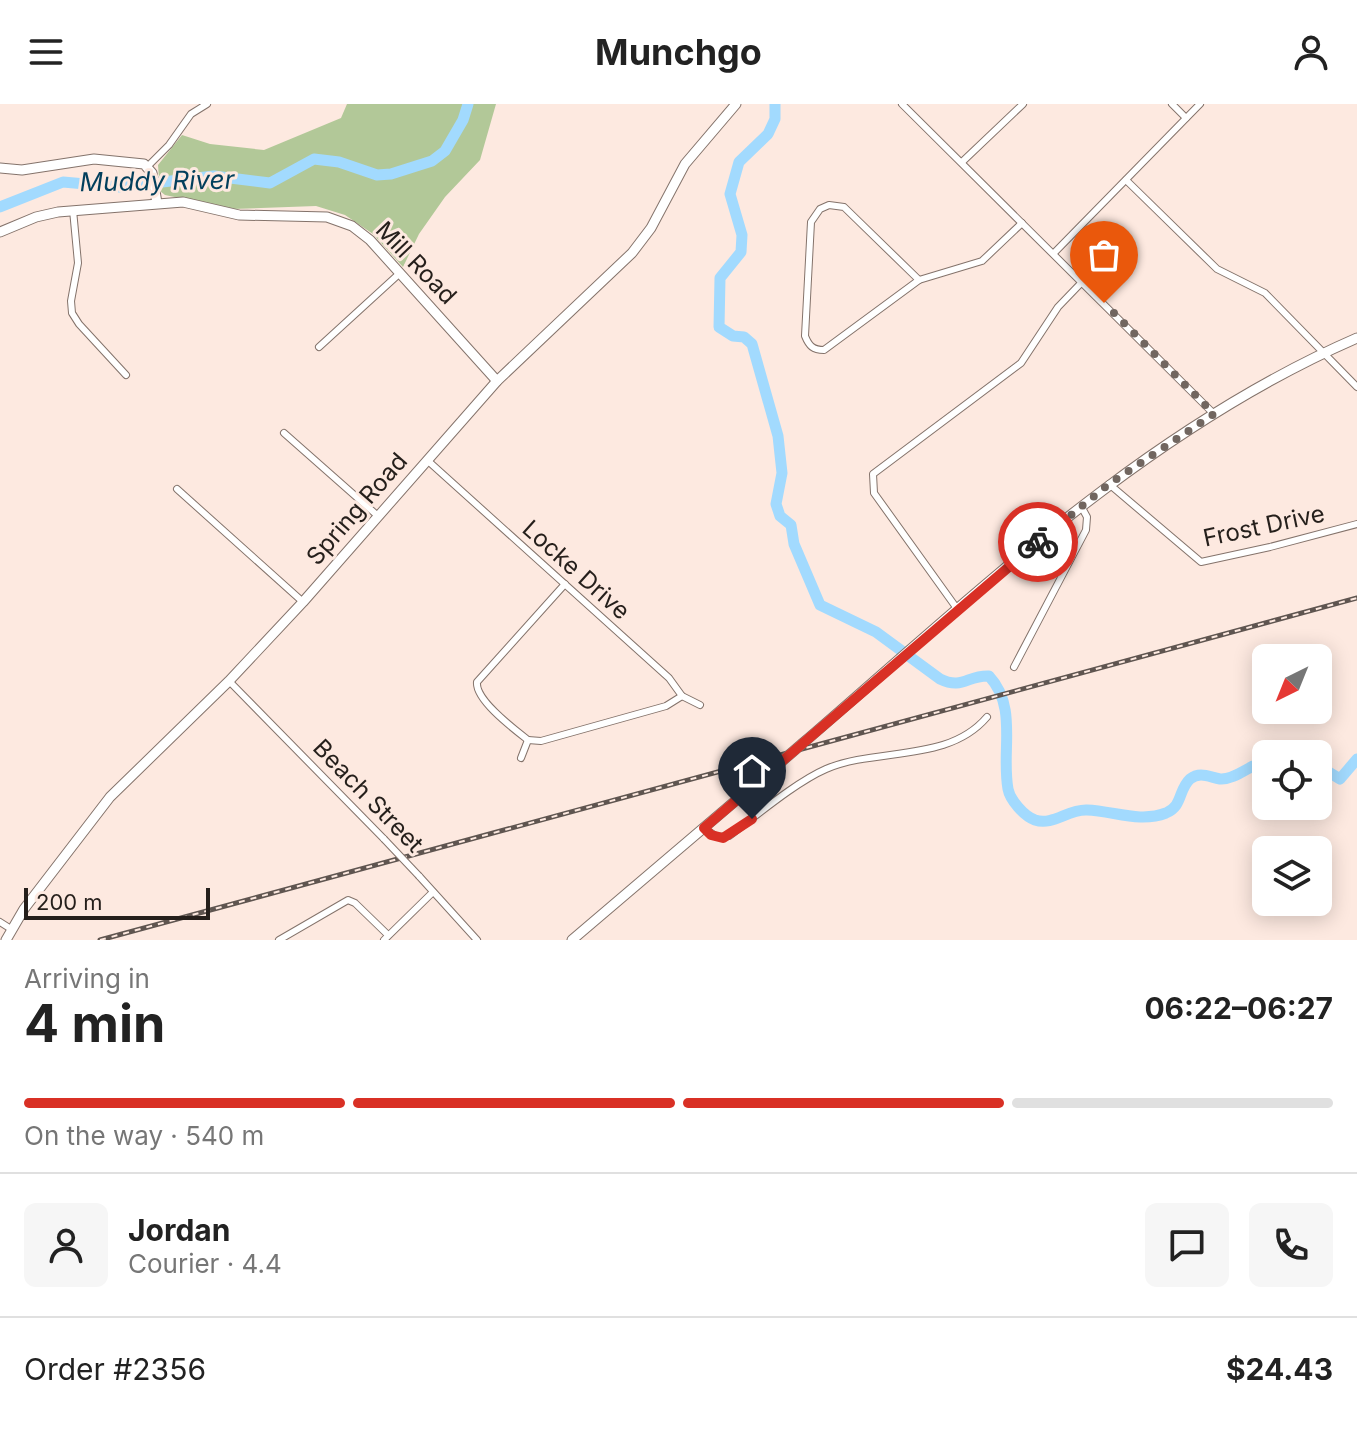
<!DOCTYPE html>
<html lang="en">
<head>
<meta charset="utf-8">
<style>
  :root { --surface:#fff; --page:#f6f6f6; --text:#222; --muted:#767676; --line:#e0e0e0; --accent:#d93025 }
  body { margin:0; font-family:Inter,sans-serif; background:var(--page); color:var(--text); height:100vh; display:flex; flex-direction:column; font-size:30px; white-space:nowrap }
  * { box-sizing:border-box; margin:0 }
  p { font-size:26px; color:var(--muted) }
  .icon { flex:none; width:44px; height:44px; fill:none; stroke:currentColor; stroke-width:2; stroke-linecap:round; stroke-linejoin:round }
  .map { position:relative; height:836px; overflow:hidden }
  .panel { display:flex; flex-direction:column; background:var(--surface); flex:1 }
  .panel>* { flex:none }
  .needle { width:52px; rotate:223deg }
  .fabs { position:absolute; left:1252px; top:540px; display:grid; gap:16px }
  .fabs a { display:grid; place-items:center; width:80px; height:80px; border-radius:12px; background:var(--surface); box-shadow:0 4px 20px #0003; font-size:40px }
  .scale { position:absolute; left:24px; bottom:20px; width:186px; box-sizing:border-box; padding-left:8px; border:4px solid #251f1b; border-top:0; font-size:22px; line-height:28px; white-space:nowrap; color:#251f1b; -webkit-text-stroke:6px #fde9e0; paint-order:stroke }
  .pin { position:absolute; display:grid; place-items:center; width:68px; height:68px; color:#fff; margin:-82px -34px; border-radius:50% 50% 50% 0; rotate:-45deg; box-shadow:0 0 8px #0007 }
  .pin .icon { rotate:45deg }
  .courier { position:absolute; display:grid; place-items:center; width:80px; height:80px; margin:-40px; border:6px solid #d93025; border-radius:50%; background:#fff; color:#222; box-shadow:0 2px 10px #0007 }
  .summary em { font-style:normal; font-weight:700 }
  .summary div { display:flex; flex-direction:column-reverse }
  .summary { display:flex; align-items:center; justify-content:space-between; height:136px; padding:0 24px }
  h1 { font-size:52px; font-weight:700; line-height:60px }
  .bar { display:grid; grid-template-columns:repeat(4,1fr); gap:12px 8px; align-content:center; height:96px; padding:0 24px }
  .bar i { height:10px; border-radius:6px; background:var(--line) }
  .bar .current { background:var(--accent) }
  .bar p { grid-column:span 4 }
  .line { display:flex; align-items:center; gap:20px; padding:0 24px; border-top:2px solid var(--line) }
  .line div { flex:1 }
  .round { display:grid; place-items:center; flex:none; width:84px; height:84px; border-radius:12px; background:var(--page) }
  header { display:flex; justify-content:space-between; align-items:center; height:104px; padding:0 24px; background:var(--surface); font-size:36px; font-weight:700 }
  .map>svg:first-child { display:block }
  .green { fill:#b2c898 }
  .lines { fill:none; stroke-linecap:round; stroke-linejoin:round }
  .river { stroke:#a2dafe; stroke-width:11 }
  .street-casing { stroke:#84736b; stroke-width:8 }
  .secondary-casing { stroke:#84736b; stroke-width:11 }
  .street { stroke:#fff; stroke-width:6 }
  .secondary { stroke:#fff; stroke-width:9 }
  .rail-casing { stroke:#5f5550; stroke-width:5 }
  .rail { stroke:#fde9e0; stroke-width:2; stroke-dasharray:6; stroke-linecap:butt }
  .street-bridge-casing { stroke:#84736b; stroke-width:8; stroke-linecap:butt }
  .secondary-bridge-casing { stroke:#84736b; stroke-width:11; stroke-linecap:butt }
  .street-bridge { stroke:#fff; stroke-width:6 }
  .secondary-bridge { stroke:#fff; stroke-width:9 }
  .done { stroke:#716660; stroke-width:8; stroke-dasharray:0 14.4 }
  .route { stroke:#d93025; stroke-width:10 }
  .labels { text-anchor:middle; stroke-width:6; stroke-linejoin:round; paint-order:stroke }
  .street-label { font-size:24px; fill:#251f1b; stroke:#fde9e0 }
  .water-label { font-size:26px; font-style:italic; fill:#023f5c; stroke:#fde9e0 }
</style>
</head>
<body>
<header><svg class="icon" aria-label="menu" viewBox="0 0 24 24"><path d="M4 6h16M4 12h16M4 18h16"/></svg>Munchgo<svg class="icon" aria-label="person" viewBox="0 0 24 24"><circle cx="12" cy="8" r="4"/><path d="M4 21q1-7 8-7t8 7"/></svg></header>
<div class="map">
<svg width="1357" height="836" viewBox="0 0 1357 836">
  <rect width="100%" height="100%" fill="#fde9e0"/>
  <path class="green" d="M347,0H496L480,56L445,93L419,130L403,163L373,130L345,111L316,102L232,105L165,91L160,87L158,61L182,31L210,40L264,46L341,14Z"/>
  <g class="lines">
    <g class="river">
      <path d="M775,0V15L768,30L739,58L730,90L742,131L741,148L720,174L719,223L733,232L744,233L752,240L778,332L782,369L776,400L780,412L791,421L794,440L820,501L876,528L940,575C963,586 967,571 989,572C1018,603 1001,647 1008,685C1010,696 1024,712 1035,716C1053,722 1068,705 1087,706C1114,707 1140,719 1166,709C1183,702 1178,686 1190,675C1200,667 1209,673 1220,675C1231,676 1243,667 1253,662L1266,670"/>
      <path d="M0,103L63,78L119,83L214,72L270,79L314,55L339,58L377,71L391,70L432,57L445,47L463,16L468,0"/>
      <path d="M1318,665L1322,664L1340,675L1357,655"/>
    </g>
    <g class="street-casing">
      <g id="street">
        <path d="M902,0L1214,310"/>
        <path d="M1172,0L1186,14"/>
        <path d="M962,58L1023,0"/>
        <path d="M148,62L169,41L191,10L207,0"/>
        <path d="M1126,76L1217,165L1265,189L1357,283"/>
        <path d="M829,101L844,103L919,176L824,246C813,246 809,242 805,232L811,118L820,105Z"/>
        <path d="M73,106L78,159L71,197L72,209L79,220L126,271"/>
        <path d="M1054,149L1200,0"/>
        <path d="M919,176L982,157L1022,119"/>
        <path d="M319,243L400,169"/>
        <path d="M284,329L378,412"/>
        <path d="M427,356L669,574L682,592L700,601"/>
        <path d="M1109,380L1201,458L1270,443L1357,420"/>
        <path d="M177,385L303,498"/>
        <path d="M958,506L874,389L873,370L1021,259L1058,203L1083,177"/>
        <path d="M1014,563L1086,426L1087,413L1081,402"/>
        <path d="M229,577L384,735"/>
        <path d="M528,636C514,625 475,596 477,578L565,480"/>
        <path d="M521,654L528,636L541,637L666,602L682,592"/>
        <path d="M704,724L717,733L729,732C756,712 796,678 826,665C878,643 948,659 987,613"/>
        <path d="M419,772L477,836"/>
        <path d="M0,818L11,825"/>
        <path d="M279,836L348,796L355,799L388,831"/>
        <path d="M384,836L433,788"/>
      </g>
    </g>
    <g class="secondary-casing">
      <g id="secondary">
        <path d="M0,64L22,66L94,55L144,60L152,69L157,99"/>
        <path d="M0,128L36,113L58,108L183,98L239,111L327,113L352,122L370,136L497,277"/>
        <path d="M803,639C976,490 1145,326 1357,234"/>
        <path d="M6,836L24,805L110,693L229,577L303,498L497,277L632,149L651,124L685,60L736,0"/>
        <path d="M572,836L781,658"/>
      </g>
    </g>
    <use href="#street" class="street"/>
    <use href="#secondary" class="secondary"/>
    <g class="rail-casing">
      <path id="rail" d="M100,836L1357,494"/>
    </g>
    <use href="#rail" class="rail"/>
    <g class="street-bridge-casing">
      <path id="street-bridge" d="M384,735L419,772"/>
    </g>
    <g class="secondary-bridge-casing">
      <path id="secondary-bridge" d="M781,658L803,639"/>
    </g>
    <use href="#street-bridge" class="street-bridge"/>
    <use href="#secondary-bridge" class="secondary-bridge"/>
  </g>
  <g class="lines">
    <path class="done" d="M1038,438L1109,380L1214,310L1104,199"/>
    <path class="route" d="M752,715L723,734L711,731L704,724L1038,438"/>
  </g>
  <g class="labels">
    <g class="street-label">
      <text transform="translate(416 159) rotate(46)" y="8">Mill Road</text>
      <text transform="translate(357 405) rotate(-49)" y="8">Spring Road</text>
      <text transform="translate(1264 422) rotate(-12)" y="8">Frost Drive</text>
      <text transform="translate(576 466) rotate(42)" y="8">Locke Drive</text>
      <text transform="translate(368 692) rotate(46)" y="8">Beach Street</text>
    </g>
    <g class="water-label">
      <text transform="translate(157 77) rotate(-1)" y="9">Muddy River</text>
    </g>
  </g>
</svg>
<div class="fabs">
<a><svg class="needle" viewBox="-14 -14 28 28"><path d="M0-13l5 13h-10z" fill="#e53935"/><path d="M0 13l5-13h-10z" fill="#767676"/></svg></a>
<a><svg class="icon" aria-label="locate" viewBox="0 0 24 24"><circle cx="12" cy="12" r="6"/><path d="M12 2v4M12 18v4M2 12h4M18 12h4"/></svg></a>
<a><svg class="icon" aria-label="layers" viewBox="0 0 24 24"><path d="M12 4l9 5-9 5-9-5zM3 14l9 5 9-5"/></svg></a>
</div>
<div class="scale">200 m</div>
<div class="pin" style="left:1104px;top:199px;background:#ea580c"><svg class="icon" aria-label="bag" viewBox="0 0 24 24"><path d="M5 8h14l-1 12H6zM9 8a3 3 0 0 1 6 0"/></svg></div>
<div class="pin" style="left:752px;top:715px;background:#1f2937"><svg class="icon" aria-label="home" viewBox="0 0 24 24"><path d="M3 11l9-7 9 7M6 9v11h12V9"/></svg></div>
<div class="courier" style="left:1038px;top:438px"><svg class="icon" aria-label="bike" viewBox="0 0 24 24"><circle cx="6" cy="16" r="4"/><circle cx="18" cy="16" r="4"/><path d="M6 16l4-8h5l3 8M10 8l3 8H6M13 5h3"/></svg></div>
</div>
<section class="panel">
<div class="summary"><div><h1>4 min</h1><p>Arriving in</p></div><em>06:22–06:27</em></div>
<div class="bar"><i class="current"></i><i class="current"></i><i class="current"></i><i></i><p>On the way · 540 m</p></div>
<div class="line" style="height:144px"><a class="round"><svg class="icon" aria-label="person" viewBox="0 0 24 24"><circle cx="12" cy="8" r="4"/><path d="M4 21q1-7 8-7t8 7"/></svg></a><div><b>Jordan</b><p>Courier · 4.4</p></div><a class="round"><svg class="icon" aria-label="chat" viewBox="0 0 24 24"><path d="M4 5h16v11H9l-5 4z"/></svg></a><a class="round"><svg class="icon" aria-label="phone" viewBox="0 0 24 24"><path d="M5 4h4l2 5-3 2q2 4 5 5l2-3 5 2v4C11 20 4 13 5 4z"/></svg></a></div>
<div class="line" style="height:104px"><div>Order #2356</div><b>$24.43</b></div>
</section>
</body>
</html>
